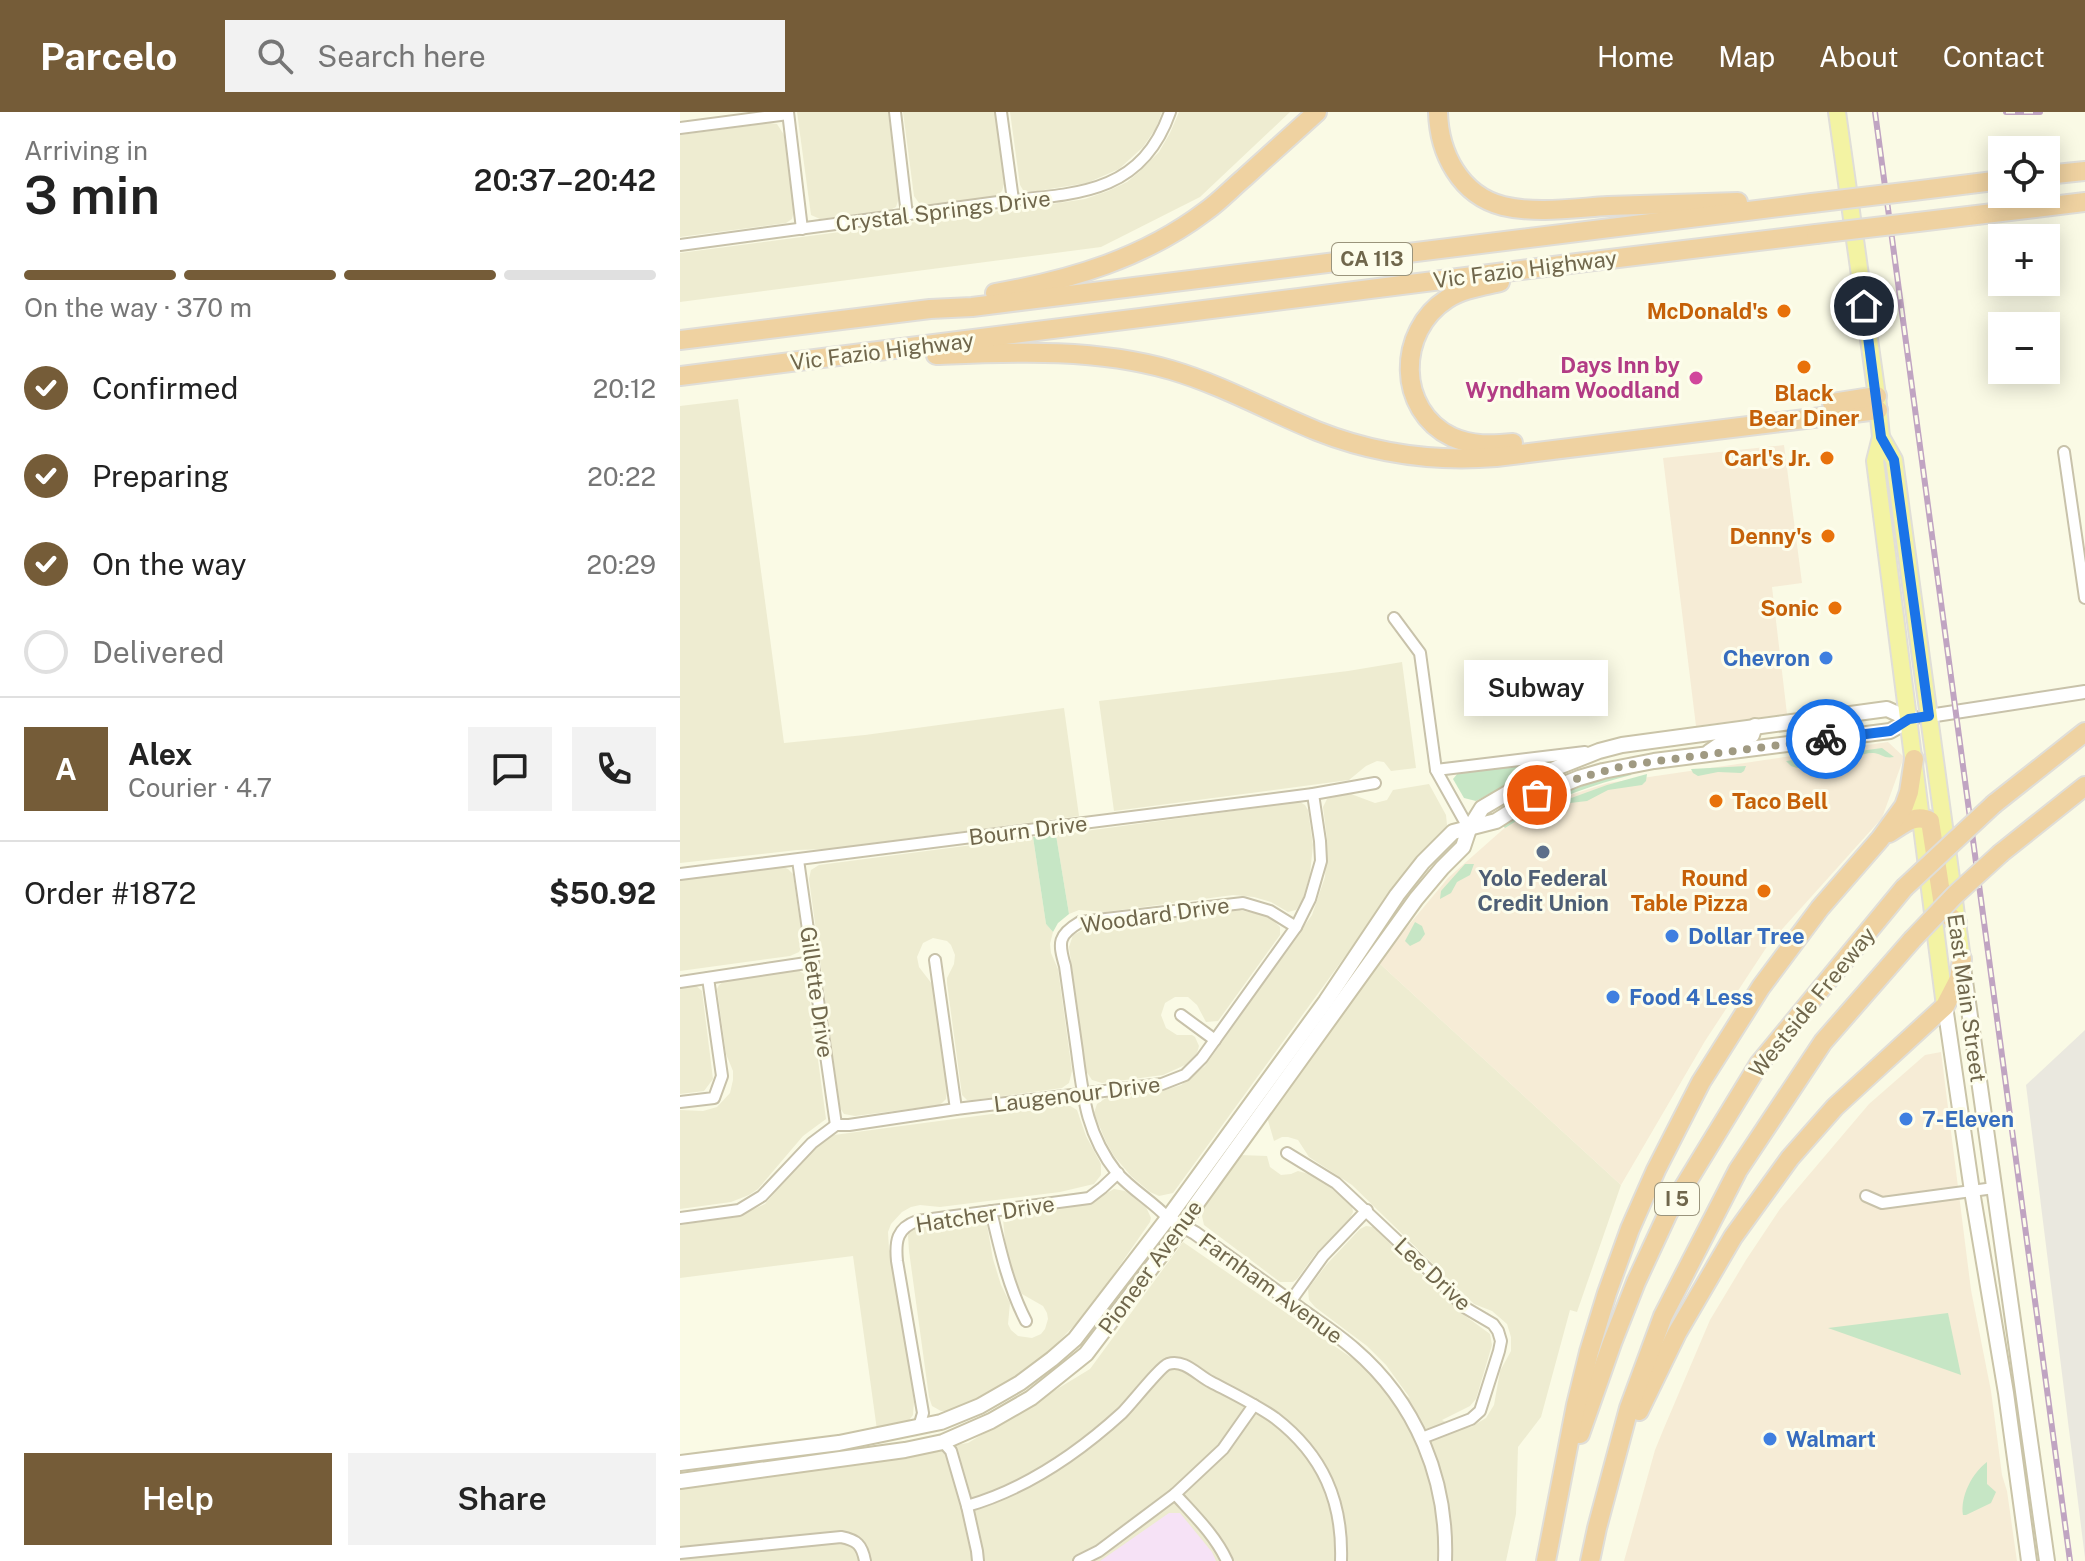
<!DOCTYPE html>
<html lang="en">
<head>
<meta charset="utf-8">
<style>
  :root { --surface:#fff; --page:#f2f2f2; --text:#222; --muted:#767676; --line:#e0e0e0; --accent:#755c38 }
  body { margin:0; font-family:"Public Sans",sans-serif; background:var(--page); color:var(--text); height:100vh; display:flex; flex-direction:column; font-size:30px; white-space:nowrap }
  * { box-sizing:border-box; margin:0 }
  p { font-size:26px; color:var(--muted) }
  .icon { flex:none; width:44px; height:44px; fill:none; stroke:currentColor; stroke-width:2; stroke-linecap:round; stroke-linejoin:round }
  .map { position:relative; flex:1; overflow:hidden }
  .panel { display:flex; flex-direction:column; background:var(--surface); width:680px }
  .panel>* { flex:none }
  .controls { position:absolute; left:1308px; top:24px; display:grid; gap:16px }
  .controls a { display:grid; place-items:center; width:72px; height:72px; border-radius:0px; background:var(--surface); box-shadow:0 4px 20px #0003; font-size:40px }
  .pin { position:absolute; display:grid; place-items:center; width:68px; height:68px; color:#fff; margin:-34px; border:4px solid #fff; border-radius:50%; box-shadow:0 2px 8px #0007 }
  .courier { position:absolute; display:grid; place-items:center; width:80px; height:80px; margin:-40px; border:6px solid #1a73e8; border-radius:50%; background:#fff; color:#222; box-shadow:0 2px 10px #0007 }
  .bubble { position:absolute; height:56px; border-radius:0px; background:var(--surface); box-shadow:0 4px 20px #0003; font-size:26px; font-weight:600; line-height:56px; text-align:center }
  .summary em { font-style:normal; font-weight:600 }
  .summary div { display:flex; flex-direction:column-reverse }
  .summary { display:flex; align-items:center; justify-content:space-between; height:136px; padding:0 24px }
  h1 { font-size:52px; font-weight:600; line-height:60px }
  .bar { display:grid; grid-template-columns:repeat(4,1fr); gap:12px 8px; align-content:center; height:96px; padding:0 24px }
  .bar i { height:10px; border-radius:6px; background:var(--line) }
  .bar .current { background:var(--accent) }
  .bar p { grid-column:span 4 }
  .line { display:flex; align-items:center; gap:20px; padding:0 24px; border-top:2px solid var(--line) }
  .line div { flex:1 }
  .round { display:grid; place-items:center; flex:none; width:84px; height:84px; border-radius:0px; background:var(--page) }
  ol { padding:0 24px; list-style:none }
  li { display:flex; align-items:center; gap:24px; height:88px }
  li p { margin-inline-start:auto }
  li .icon { padding:8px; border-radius:50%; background:var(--accent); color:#fff; stroke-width:4 }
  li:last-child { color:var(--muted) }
  li i { width:44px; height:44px; border:4px solid var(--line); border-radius:50% }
  .action { display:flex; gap:16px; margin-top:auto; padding:16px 24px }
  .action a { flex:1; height:92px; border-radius:0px; background:var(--accent); color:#fff; font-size:32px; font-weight:600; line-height:92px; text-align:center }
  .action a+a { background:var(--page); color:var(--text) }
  header { display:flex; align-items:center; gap:48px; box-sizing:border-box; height:112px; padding:0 40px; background:var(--accent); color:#fff }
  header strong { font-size:38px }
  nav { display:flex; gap:44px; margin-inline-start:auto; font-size:28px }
  .search { width:560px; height:72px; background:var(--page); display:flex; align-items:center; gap:20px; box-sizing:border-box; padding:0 28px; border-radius:0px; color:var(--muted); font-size:30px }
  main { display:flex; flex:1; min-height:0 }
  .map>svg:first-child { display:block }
  .residential { fill:#eeecd1 }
  .commercial { fill:#f6ecd6 }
  .industrial { fill:#eae8df }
  .education { fill:#f6e2f6 }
  .green { fill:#c6e6c5 }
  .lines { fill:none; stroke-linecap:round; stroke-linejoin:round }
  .minor-casing { stroke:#c8c2aa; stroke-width:14 }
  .tertiary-casing { stroke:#c8c2aa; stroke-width:16 }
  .secondary-casing { stroke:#cac4a8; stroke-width:18 }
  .primary-casing { stroke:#e0ded8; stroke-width:20 }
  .motorway-casing { stroke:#e0ded8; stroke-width:22 }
  .minor { stroke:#fff; stroke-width:10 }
  .tertiary { stroke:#fff; stroke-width:12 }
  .secondary { stroke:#fff; stroke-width:14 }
  .primary { stroke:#f3f3a3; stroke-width:16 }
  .motorway { stroke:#efd2a1; stroke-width:18 }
  .rail-casing { stroke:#c0a4c2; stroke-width:6 }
  .rail { stroke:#fdfdeb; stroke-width:3; stroke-dasharray:9; stroke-linecap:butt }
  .motorway-bridge-casing { stroke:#e0ded8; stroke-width:22; stroke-linecap:butt }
  .motorway-bridge { stroke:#efd2a1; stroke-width:18 }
  .done { stroke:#a09a82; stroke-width:8; stroke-dasharray:0 14.4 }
  .route { stroke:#1a73e8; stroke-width:10 }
  .food-dot { fill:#e8710a; stroke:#fdfdeb; stroke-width:3 }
  .hotel-dot { fill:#d1479c; stroke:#fdfdeb; stroke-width:3 }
  .shop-dot { fill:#3f7fe0; stroke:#fdfdeb; stroke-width:3 }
  .service-dot { fill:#5c6f8a; stroke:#fdfdeb; stroke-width:3 }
  .labels { text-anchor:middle; stroke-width:6; stroke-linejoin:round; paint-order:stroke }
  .shield { fill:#fdfdeb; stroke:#9a947c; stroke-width:2 }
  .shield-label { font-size:20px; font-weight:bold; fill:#70674c }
  .street-label { font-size:22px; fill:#70674c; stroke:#fdfdeb }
  .food-label { font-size:22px; font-weight:bold; fill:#c56008; stroke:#fdfdeb; text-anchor:end }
  .hotel-label { font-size:22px; font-weight:bold; fill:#b23c85; stroke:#fdfdeb; text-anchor:end }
  .shop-label { font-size:22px; font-weight:bold; fill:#366cbe; stroke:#fdfdeb; text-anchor:start }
  .service-label { font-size:22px; font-weight:bold; fill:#4e5e75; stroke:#fdfdeb }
</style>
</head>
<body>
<header>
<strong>Parcelo</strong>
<div class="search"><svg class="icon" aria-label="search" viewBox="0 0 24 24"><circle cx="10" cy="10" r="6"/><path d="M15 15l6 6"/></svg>Search here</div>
<nav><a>Home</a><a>Map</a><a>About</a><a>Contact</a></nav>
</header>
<main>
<section class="panel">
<div class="summary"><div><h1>3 min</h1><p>Arriving in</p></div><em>20:37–20:42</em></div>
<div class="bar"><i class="current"></i><i class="current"></i><i class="current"></i><i></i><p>On the way · 370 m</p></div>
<ol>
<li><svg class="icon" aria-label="check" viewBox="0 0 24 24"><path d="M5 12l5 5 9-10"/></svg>Confirmed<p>20:12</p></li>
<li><svg class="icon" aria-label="check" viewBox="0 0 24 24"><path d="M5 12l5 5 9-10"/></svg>Preparing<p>20:22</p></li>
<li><svg class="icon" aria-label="check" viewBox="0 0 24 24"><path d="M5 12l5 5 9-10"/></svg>On the way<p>20:29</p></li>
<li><i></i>Delivered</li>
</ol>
<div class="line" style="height:144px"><b class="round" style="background:var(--accent);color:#fff">A</b><div><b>Alex</b><p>Courier · 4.7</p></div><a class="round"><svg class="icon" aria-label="chat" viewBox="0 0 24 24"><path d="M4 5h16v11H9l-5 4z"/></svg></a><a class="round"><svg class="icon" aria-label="phone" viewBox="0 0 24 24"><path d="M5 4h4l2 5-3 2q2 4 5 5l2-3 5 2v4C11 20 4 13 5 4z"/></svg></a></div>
<div class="line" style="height:104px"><div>Order #1872</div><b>$50.92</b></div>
<div class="action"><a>Help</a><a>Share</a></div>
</section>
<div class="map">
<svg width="1405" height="1449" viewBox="0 0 1405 1449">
  <rect width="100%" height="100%" fill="#fafae5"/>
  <g class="residential">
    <path d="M117,0H208L219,86L216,95L210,98L140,107L131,103Z"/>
    <path d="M223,0H315L324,72L322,79L317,84L248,93L239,91L234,84Z"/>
    <path d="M330,0H482L476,16L463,35L439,57L407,71L351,80L343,78L340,73Z"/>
    <path d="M499,0H610L520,85L421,135L0,190V141L379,91L405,87L428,79L447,70L459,60L479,40L490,21Z"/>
    <path d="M90,11L97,12L104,23L114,99L112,107L106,111L0,125V23Z"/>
    <path d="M58,287L104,631L185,623L384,596L399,704L148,737L117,738L0,751V294Z"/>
    <path d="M722,550L736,656L711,659L704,650L697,649L686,654L669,668L434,699L419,589L668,559Z"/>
    <path d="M749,672L766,703L767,713L765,717L730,755L493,1081L479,1084L470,1080L451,1064L434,1044L426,1030L414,1001L417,992L426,986L479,980L501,973L525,954L632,803L645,765L647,727L643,695L647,687L658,684L671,682L695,691L707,688L713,678Z"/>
    <path d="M620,690L625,693L628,698L633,733L630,762L623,787L616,798L608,800L591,790L574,785L553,783L425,800L399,798L389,802L376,723Z"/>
    <path d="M339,724L353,725L366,812L373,820L370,832L371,841L378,857L392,959L389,971L382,976L293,988H287L282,983L267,871V866L274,852L275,843L271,833L267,829L253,826L243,831L237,845L239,855L252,872L267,979L266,987L260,993L175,1004L164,1002L160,996L129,767L131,758L139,753L308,731L318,727L323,729Z"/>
    <path d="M103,755L108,757L113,762L123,832L119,840L110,844L0,859V768Z"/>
    <path d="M559,798L579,802L591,806L600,815V823L538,909L526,910L517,893L508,885H495L485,891L481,903L486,916L497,923H512L515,925L519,934L517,941L505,953L483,963L422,971L412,968L406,959L389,835L393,823L403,818Z"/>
    <path d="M698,850L941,1073L897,1200L890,1198L861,1305L838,1335L836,1402L826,1449H0V1374L288,1331L410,1257L503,1130L730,1286L706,1253L687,1234L635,1195L629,1188L628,1177L647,1152L680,1117L686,1114L693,1115L780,1200L810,1222L812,1233L796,1287L790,1294L762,1308L777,1317L791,1315L806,1306L814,1293L820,1259L831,1239V1225L827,1212L812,1199L794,1192L672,1073L629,1045L618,1028L608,1025H602L594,1029L587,1005L695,857Z"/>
    <path d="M118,858L124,862L127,866L146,1007L123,1024L78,1077L69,1083L51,1090L0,1097V998L23,999L37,995L50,981L53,968V959L46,942L37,877L39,873L45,868Z"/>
    <path d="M14,872L22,879L33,967L24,979L0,982V874Z"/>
    <path d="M387,992L397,998L406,1024L421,1052V1063L414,1072L380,1080L260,1095L240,1093L231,1095L222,1100L211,1112L208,1120L209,1137L215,1151L234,1290L233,1303L227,1311L197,1318L173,1144L0,1166V1113L56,1105L85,1092L133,1036L154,1023Z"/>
    <path d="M560,1043L587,1044L590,1055L601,1063L611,1062L618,1059L629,1062L652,1077L672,1094L673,1100L670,1106L636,1141L617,1167L613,1170H600L524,1113L522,1104L524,1095Z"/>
    <path d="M434,1077L445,1079L466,1095L471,1106L470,1110L408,1199L364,1245L318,1277L273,1299H261L252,1294L249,1285L229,1139L228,1123L230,1119L238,1114L299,1105L303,1106L307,1113L313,1147L321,1173L330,1191L328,1212L331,1218L338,1224L352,1226L361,1222L365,1217L368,1207L367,1201L363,1194L342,1182L336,1170L326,1139L323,1107L330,1102L402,1092L416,1087Z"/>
  </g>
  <g class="commercial">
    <path d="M1104,333L1122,471L1092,475L1107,602L1016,614L983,346Z"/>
    <path d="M1208,630L1224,645L1202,706L1088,833L1025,929L941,1073L698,850L768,766L846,697L928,671Z"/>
    <path d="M1261,940L1291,1178L1311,1279L1322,1363L1327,1379L1337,1449H944L975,1338L984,1316L1030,1208L1066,1148L1100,1097L1189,992L1245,943Z"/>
  </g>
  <path class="industrial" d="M1405,918V1446L1346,973Z"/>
  <path class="education" d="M489,1401H500L532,1440L536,1449H420Z"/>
  <g class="green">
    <path d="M1202,636L1214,645C1204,647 1202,642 1194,641C1183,640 1170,648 1159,650L1158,642Z"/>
    <path d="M1156,642L1157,650H1138L1117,656L1111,654L1106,649Z"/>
    <path d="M857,650L858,654L856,657L796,689L784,686L773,667L778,661L785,659Z"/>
    <path d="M1066,654L1064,659L1061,661L1038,660L1018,664L1013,661L1011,657Z"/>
    <path d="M952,661L951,663C907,674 863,691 825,716L823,714C862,688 905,669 952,661Z"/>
    <path d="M967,662L966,669L962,673L928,678L907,689L890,691L874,698L872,693L927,673Z"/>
    <path d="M376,723L389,802L378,811L373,820L366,812L353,725Z"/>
    <path d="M785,752H794L790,763L777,770L771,781L760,787L761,779Z"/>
    <path d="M735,810L742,814L745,822L740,829L730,834L725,829Z"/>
    <path d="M1268,1201L1281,1263L1148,1216Z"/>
    <path d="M1307,1350V1372L1316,1380L1311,1391L1286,1403H1283C1280,1385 1292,1361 1307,1350Z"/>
  </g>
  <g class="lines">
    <g class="minor-casing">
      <g id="minor">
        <path d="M108,0L122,117"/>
        <path d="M215,0L227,103"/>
        <path d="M321,0L333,88"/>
        <path d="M0,16L108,2"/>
        <path d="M0,133L333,88C405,82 463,77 490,0"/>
        <path d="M1384,340L1405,486"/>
        <path d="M714,506L740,541L756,658L789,717"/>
        <path d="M756,658L905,640"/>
        <path d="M118,748L156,1013"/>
        <path d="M0,762L633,682L695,671"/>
        <path d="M255,848L276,997"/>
        <path d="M0,870L133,850"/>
        <path d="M501,903L535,928"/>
        <path d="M0,990L34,986L42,964L28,866"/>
        <path d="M156,1013H169L276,997L482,972L505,963L522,946L616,815L630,787L641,749L640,729L633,682"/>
        <path d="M607,1041L656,1071L756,1165L784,1195L813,1212L818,1219L821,1229L819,1239L800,1299L791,1307L742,1326"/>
        <path d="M1186,1084L1202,1091L1314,1076"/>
        <path d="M311,1099C320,1137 328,1174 346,1209"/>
        <path d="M0,1106L59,1098L82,1084L132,1031L156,1013"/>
        <path d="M488,1106C472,1089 452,1078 437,1061C407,1023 403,986 397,939C393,911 389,882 385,854C378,830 378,823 400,810L563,791L590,799L616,815"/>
        <path d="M610,1190L643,1144L687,1098"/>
        <path d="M239,1315L243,1301L217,1149C215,1129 217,1116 237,1109L409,1086L422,1076L438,1061"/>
        <path d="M263,1330L271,1339L287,1394L297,1439L298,1449"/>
        <path d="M495,1382C514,1403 535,1423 547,1449"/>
        <path d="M287,1394C346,1377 397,1342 442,1301C451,1292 481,1254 488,1252C505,1247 517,1263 531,1270C552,1281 575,1292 595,1306C643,1343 663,1389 661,1449"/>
        <path d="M0,1441L161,1425C177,1428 182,1433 185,1449"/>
        <path d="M399,1449L419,1439L495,1382L543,1337L574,1293"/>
      </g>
    </g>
    <g class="tertiary-casing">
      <g id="tertiary">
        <path d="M1249,604L1405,580"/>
        <path d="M488,1106L515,1121C550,1146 585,1171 620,1197C638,1210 657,1222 674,1237C736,1290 768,1367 765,1449"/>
      </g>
    </g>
    <g class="secondary-casing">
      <g id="secondary">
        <path d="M1029,640L1045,629L1072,623L1075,614"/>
        <path d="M1283,855L1367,1449"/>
        <path d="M1265,894L1292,1079L1326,1281L1349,1449"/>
        <path d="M0,1351L159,1331L261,1310L300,1294L340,1271L372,1247L395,1227L488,1106L646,889L717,783L743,750L773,720L816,709L857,683L899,666L923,659L974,649L1210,619L1233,606"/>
        <path d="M0,1369L225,1338L263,1330L311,1309L351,1286L406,1242L503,1114L517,1091L736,787L762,756L783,735L789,717L802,696L848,669L881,654L919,639L942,633L1207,597L1229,607"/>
      </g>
    </g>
    <g class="primary-casing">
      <g id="primary">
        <path d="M1157,0L1197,284L1201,325L1195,349L1265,894"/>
        <path d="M1201,325L1214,348L1282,847"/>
      </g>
    </g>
    <g class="motorway-casing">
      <g id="motorway">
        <path d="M758,0C759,41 780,83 823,94C856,102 895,96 928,94C971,93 1014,91 1058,90"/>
        <path d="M1366,63L1405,59"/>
        <path d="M1233,79L1322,68"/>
        <path d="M1238,110L1405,90"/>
        <path d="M820,170C803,174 782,177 767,187C717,219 716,298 772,325C792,334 812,333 833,331"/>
        <path d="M315,181C391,168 464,146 526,99C540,89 551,77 564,66C588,44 613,22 637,0"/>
        <path d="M0,228L250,197L292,195L1132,91"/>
        <path d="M256,243C335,240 414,236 491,258C542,273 588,299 637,319C695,342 754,350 816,345L1198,298"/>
        <path d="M0,264L897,151L1136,122"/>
        <path d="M1152,291L1197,284"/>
        <path d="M1314,692L1405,620"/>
        <path d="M1209,721C1222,713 1235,701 1250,709L1263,794L1266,801L1277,811"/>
        <path d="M1321,741L1405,674"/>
        <path d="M959,1299L997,1221L1053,1125L1110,1046L1155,995L1265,894L1279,867L1282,847"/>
        <path d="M900,1322L932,1231L956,1170L988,1101L1079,952L1224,776"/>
        <path d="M866,1449L896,1293L909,1240L927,1181L950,1117L976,1058L1021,970L1081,875L1140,796L1200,727L1224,694L1229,680L1234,647"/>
        <path d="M910,1449L917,1416L949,1296L983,1204L1058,1058L1143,930L1232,828"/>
      </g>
    </g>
    <use href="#minor" class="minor"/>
    <use href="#tertiary" class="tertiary"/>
    <use href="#secondary" class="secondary"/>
    <use href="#primary" class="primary"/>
    <use href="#motorway" class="motorway"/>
    <g class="rail-casing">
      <g id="rail">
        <path d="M1195,0L1390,1449"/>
        <path d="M1326,0H1360"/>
      </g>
    </g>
    <use href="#rail" class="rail"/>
    <g class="motorway-bridge-casing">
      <g id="motorway-bridge">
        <path d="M1132,91L1233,79"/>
        <path d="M1136,122L1238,110"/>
        <path d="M1224,776L1314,692"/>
        <path d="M1232,828L1275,783L1321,741"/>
      </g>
    </g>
    <use href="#motorway-bridge" class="motorway-bridge"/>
  </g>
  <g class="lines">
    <path class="done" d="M857,683L899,666L947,653L1146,627"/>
    <path class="route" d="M1146,627L1210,619L1229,607L1249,604L1214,348L1201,325L1184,194"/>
  </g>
  <g class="food-dot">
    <circle cx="1104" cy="199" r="8"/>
    <circle cx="1124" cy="255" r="8"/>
    <circle cx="1147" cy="346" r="8"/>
    <circle cx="1148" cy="424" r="8"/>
    <circle cx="1155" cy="496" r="8"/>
    <circle cx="1036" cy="689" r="8"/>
    <circle cx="1084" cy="779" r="8"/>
  </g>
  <circle class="hotel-dot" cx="1016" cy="266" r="8"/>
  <g class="shop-dot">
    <circle cx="1146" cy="546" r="8"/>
    <circle cx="992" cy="824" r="8"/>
    <circle cx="933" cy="885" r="8"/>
    <circle cx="1226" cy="1007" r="8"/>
    <circle cx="1090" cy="1327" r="8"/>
  </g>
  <circle class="service-dot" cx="863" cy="740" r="8"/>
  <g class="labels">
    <g class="shield">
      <rect x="652" y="131" width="80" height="32" rx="6"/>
      <rect x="975" y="1071" width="44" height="32" rx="6"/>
    </g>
    <g class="shield-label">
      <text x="692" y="154">CA 113</text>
      <text x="997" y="1094">I 5</text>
    </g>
    <g class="street-label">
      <text transform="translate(263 99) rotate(-7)" y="8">Crystal Springs Drive</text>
      <text transform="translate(845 157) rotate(-7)" y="8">Vic Fazio Highway</text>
      <text transform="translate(202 239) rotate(-7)" y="8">Vic Fazio Highway</text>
      <text transform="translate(348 718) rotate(-7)" y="8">Bourn Drive</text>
      <text transform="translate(475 803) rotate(-8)" y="8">Woodard Drive</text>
      <text transform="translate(137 880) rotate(82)" y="8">Gillette Drive</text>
      <text transform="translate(1287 886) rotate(82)" y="8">East Main Street</text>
      <text transform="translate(1132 890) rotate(-51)" y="8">Westside Freeway</text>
      <text transform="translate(397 982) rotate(-7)" y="8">Laugenour Drive</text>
      <text transform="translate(305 1102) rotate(-9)" y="8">Hatcher Drive</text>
      <text transform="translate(470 1155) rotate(-54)" y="8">Pioneer Avenue</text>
      <text transform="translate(753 1162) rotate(43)" y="8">Lee Drive</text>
      <text transform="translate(591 1176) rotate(36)" y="8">Farnham Avenue</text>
    </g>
    <g class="food-label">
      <text x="1088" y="207">McDonald's</text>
      <text x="1124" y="289" text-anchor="middle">Black<tspan x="1124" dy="25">Bear Diner</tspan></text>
      <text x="1131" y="354">Carl's Jr.</text>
      <text x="1132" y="432">Denny's</text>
      <text x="1139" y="504">Sonic</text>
      <text x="1052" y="697" text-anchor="start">Taco Bell</text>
      <text x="1068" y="774">Round<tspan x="1068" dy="25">Table Pizza</tspan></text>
    </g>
    <g class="hotel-label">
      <text x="1000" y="261">Days Inn by<tspan x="1000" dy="25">Wyndham Woodland</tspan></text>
    </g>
    <g class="shop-label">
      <text x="1130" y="554" text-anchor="end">Chevron</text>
      <text x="1008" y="832">Dollar Tree</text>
      <text x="949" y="893">Food 4 Less</text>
      <text x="1242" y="1015">7-Eleven</text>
      <text x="1106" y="1335">Walmart</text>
    </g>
    <g class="service-label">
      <text x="863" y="774">Yolo Federal<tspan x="863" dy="25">Credit Union</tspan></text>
    </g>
  </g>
</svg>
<div class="controls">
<a><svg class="icon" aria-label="locate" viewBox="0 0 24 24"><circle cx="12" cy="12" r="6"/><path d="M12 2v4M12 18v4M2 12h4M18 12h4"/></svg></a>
<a>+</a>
<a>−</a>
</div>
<div class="pin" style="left:857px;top:683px;background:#ea580c"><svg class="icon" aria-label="bag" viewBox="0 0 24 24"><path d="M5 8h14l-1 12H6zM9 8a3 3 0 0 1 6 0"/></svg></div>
<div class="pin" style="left:1184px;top:194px;background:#1f2937"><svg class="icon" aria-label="home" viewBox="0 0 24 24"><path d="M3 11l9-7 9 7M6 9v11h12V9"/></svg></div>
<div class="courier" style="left:1146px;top:627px"><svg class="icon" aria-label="bike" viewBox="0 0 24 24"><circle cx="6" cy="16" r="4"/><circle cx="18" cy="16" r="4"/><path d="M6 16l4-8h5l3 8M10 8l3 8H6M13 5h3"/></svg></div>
<div class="bubble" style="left:784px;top:548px;width:144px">Subway</div>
</div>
</main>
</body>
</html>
